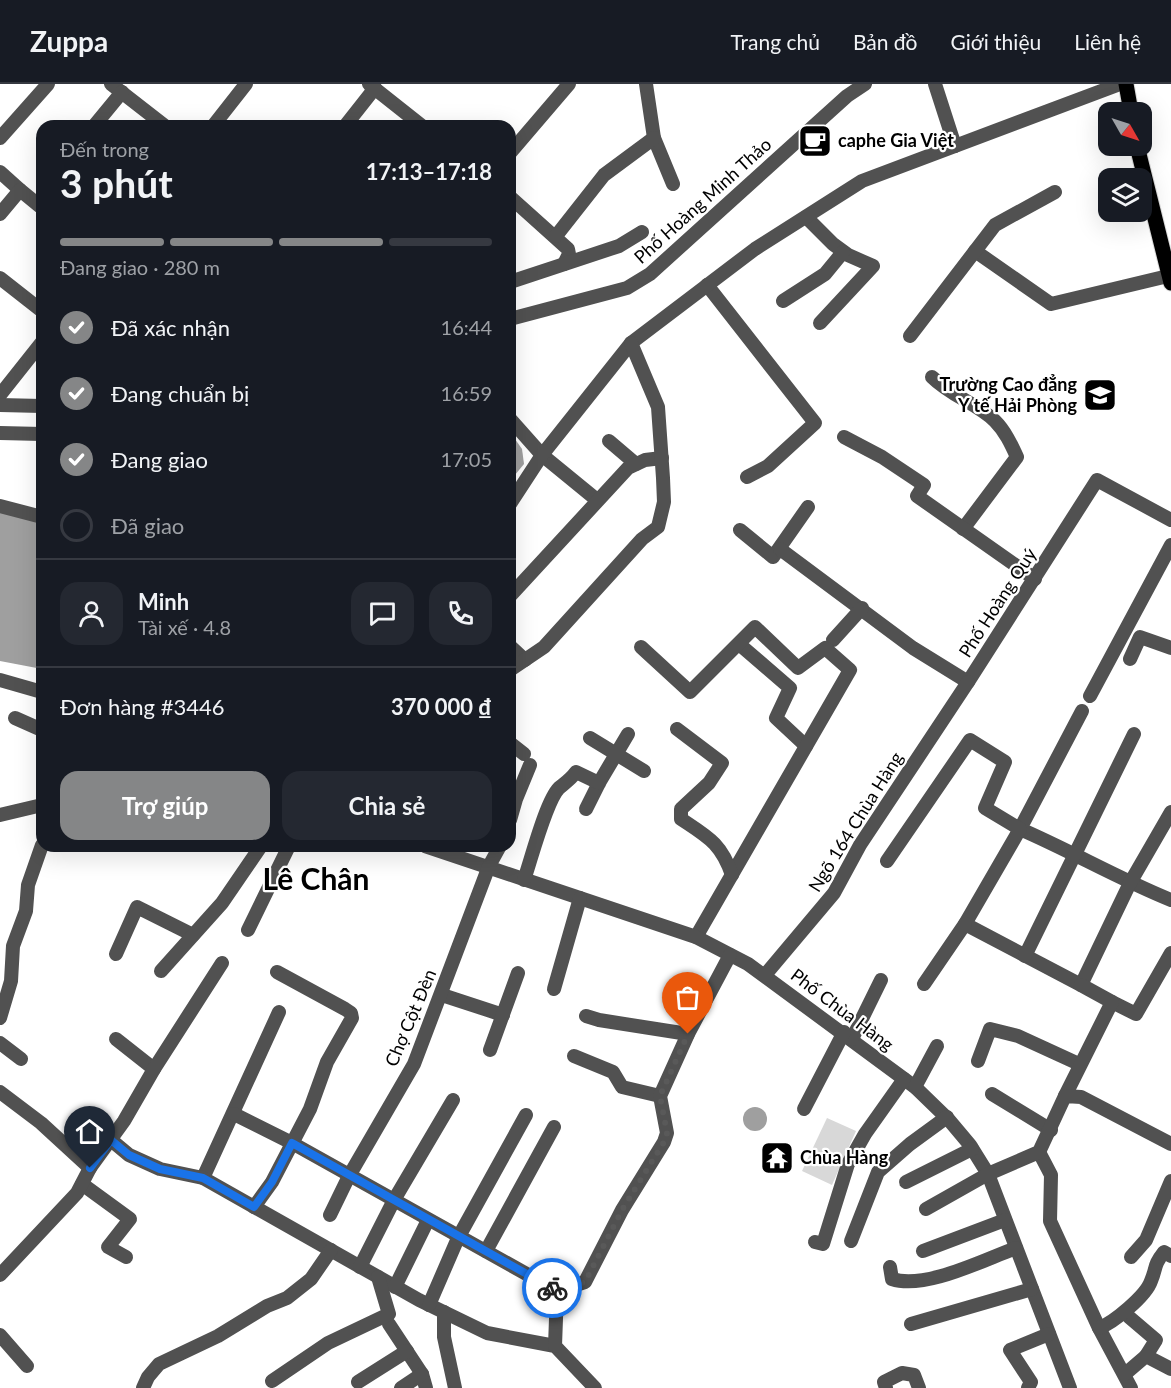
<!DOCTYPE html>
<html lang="vi">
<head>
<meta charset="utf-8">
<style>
  :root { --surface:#171b24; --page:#242831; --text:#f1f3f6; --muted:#9ea1a6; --line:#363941; --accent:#858687 }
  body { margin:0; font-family:Lato,sans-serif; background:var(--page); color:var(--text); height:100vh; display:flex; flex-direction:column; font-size:22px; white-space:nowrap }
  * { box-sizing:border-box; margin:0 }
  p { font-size:20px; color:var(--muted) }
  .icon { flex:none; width:33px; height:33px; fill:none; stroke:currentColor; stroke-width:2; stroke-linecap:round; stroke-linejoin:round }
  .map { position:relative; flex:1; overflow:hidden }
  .sheet { position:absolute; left:36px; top:36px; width:480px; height:732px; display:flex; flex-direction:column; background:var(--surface); border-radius:18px; box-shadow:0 6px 24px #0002 }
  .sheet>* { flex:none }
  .needle { width:39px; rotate:129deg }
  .fabs { position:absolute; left:1098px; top:18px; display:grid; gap:12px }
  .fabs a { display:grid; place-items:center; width:54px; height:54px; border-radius:12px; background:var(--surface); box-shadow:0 6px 24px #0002; font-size:30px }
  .pin { position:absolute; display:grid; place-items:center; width:51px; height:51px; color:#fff; margin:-62px -26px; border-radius:50% 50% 50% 0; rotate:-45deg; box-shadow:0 0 6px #0007 }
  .pin .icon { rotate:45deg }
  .courier { position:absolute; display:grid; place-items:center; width:60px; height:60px; margin:-30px; border:4px solid #1a73e8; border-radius:50%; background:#fff; color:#222; box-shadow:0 2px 8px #0007 }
  .overview em { font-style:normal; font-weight:700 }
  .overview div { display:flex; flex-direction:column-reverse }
  .overview { display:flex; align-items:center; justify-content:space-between; height:102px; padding:0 24px }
  h1 { font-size:39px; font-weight:700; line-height:45px }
  .bar { display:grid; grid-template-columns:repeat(4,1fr); gap:9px 6px; align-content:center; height:72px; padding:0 24px }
  .bar i { height:8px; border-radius:4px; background:var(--line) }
  .bar .on { background:var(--accent) }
  .bar p { grid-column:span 4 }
  .line { display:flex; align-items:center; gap:15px; padding:0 24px; border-top:2px solid var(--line) }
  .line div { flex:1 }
  .round { display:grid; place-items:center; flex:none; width:63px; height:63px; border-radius:18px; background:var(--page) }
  ol { padding:0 24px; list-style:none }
  li { display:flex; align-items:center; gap:18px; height:66px }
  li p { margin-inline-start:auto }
  li .icon { padding:6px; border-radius:50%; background:var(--accent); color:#fff; stroke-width:4 }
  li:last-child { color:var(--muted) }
  li i { width:33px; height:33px; border:3px solid var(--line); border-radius:50% }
  .button { display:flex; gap:12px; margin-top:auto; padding:12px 24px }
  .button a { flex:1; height:69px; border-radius:18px; background:var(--accent); color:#fff; font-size:24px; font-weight:700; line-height:69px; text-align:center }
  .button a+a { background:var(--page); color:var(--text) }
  header { display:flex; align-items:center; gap:36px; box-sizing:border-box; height:84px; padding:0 30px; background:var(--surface); border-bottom:2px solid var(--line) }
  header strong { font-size:28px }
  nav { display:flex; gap:33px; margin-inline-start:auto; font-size:21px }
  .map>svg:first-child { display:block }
  .green { fill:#d8d8d8 }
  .water { fill:#9f9f9f }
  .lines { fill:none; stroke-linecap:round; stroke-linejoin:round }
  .major-casing { stroke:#dbdbdb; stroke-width:17 }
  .minor { stroke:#515151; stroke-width:14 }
  .major { stroke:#000; stroke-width:15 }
  .done { stroke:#595959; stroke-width:6; stroke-dasharray:0 10.8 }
  .route { stroke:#1a73e8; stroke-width:8 }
  .labels { text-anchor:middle; stroke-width:4.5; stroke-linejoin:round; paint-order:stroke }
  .poi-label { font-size:18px; font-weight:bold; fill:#000; stroke:#fff; text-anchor:start }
  .street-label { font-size:18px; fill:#000; stroke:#fff }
  .town-label { font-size:30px; font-weight:bold; fill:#000; stroke:#fff }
</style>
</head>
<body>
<header>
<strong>Zuppa</strong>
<nav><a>Trang chủ</a><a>Bản đồ</a><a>Giới thiệu</a><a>Liên hệ</a></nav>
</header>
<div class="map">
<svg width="1171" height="1304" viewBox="0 0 1171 1304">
  <rect width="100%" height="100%" fill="#fff"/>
  <path class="green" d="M827,1034L856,1047L832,1101L802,1087Z"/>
  <g class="water">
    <path d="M510,348L522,365L524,380L510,397Z"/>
    <path d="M0,427L42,439V585L0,577Z"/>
    <circle cx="755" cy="1035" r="12"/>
  </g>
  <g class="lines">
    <g class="major-casing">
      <g id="major">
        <path d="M1126,0L1131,28"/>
        <path d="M1137,62L1171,199"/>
      </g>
    </g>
    <g class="minor">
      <path d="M111,0L165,42"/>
      <path d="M369,0L422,42"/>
      <path d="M646,0L654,54L673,100"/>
      <path d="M935,0L955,62"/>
      <path d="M94,42L122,8"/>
      <path d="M213,42L246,0"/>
      <path d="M345,42L375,4"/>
      <path d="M0,54L48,0"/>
      <path d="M510,69L569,0"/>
      <path d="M0,88L20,106"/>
      <path d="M510,113L568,165L569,170L564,180"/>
      <path d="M0,130L20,106L42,124"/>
      <path d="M806,133L833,160L848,171L873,182L820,239"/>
      <path d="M556,152L604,91L654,54"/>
      <path d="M975,167L1051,220L1168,192"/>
      <path d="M0,194L42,227"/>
      <path d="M510,198L619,162L642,148"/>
      <path d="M707,201L815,339L768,382L747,393"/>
      <path d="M783,217L825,190L843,168"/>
      <path d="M510,235L627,204L650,190L847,12L865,0"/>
      <path d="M910,252L995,141L1055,108"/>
      <path d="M932,293C951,312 978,320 995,337C1005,347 1011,360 1017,373L963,445"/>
      <path d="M0,311L42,258"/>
      <path d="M0,321L42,322"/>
      <path d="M510,335L542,371L597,416"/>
      <path d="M0,349L42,350"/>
      <path d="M844,353L882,373L924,401L917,412L1035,495"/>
      <path d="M609,357L636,380"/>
      <path d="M510,420L542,371L631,259L755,165L862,97L1120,0"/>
      <path d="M0,422L42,433"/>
      <path d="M740,446L773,473L808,423"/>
      <path d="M780,465L913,564L968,598L1097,396L1171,436"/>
      <path d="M510,512L628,384L645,376L662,374"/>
      <path d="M833,556L862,524"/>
      <path d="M739,560L790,604L776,634L806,662"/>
      <path d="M510,562L525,576"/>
      <path d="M641,563L690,608L755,543L798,584L825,564L850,586L696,853"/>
      <path d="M1130,575L1140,553L1171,564"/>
      <path d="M510,586L544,563L642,455L658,443L664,418L663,394L658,323L631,259"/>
      <path d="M0,596L42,608"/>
      <path d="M1090,612L1171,461"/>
      <path d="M1082,627L1020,745C1071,767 1119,795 1171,816"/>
      <path d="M15,634L42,646"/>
      <path d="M677,645L722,679L709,699L681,725V735C708,753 721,759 732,791"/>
      <path d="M590,654L644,687"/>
      <path d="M510,659L524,670"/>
      <path d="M586,725L599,699"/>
      <path d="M0,731L42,721"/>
      <path d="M510,736L516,715L530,681"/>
      <path d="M425,762L696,853L748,880L915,1003L949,1036L970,1061L988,1090L1070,1304"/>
      <path d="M887,777L970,656L1005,678L985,724L1020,745L965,840L1081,901L1130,799L1171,728"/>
      <path d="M524,796C531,776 546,717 559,704C565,699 571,695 576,688L599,699L628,650"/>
      <path d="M248,846L289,762"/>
      <path d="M116,870L137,823L193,851"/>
      <path d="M1025,872L1134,650"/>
      <path d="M161,887L222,819L261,762"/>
      <path d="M765,891L834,809L860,761L968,598"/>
      <path d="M924,900L965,840"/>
      <path d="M554,905L580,814"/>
      <path d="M442,911L503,931"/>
      <path d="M1112,918L1136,930L1171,869"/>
      <path d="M279,928L203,1094L419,1216L487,1249L555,1262L595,1304"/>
      <path d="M586,932L599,936L688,950"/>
      <path d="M0,934L11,897L13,862L26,827L28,801L42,761"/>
      <path d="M116,955L154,985"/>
      <path d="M852,955L881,896"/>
      <path d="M0,959L21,975"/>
      <path d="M490,966L518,889"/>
      <path d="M574,972L613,988L622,1003L660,1012"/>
      <path d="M978,977L990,945L1018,952L1079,980"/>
      <path d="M915,1003L937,962"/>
      <path d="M0,1008L41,1039L90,1084"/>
      <path d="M992,1010L1051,1046"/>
      <path d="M1065,1012L1112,918L1081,901"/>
      <path d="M804,1025L844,948"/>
      <path d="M234,1030L292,1059L557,1207L555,1262"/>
      <path d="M111,1056L129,1071L160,1085L203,1094"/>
      <path d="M1039,1068L1051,1091L1050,1137L1099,1244L1131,1304"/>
      <path d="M906,1098L972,1065"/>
      <path d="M82,1100L130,1135L108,1163L126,1173"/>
      <path d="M254,1123L272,1098L310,1025L327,978L352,934L351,929L345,925L277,888"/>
      <path d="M926,1125L988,1090L1039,1068L1065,1012L1081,1013L1171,1060"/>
      <path d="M330,1131L349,1092L414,980L489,782L500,762"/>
      <path d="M851,1157L878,1088L910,1060L947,1033"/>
      <path d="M815,1158L823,1160L848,1080L865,1050L904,995"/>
      <path d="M486,1167L554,1043"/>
      <path d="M923,1167L1005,1136"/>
      <path d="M1131,1173L1146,1156L1171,1097"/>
      <path d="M360,1183L394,1116L453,1016"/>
      <path d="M890,1183L892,1195C925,1206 983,1176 1016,1164"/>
      <path d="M0,1191L77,1109L90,1084L124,1037L154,985L222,879"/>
      <path d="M395,1203L428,1136"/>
      <path d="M557,1207L585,1198L622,1126L664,1058L667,1049L660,1012L688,950L730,871"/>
      <path d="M429,1221L458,1154L526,1031"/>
      <path d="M444,1228V1253L455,1304"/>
      <path d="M1129,1233L1156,1256L1146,1272"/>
      <path d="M389,1240L422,1290L426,1304"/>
      <path d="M911,1240L1032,1205"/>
      <path d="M1099,1244C1113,1239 1146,1212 1151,1197C1157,1183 1153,1182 1164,1168L1171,1172"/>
      <path d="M0,1251L27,1282"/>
      <path d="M1125,1290L1146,1272L1171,1285"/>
      <path d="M272,1297L328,1259L389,1230L378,1193"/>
      <path d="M358,1298L407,1267"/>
      <path d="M143,1304L148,1293L159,1280L218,1252L267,1222L287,1214L311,1195L331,1166"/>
      <path d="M401,1304L422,1290"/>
      <path d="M886,1304L884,1298L902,1289L914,1291L919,1304"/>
      <path d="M1028,1304L1031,1298L1010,1266L1049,1250"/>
    </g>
    <use href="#major" class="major"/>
  </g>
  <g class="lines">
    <path class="done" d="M552,1204L557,1207L585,1198L622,1126L664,1058L667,1049L660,1012L688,950"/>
    <path class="route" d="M90,1084L111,1056L129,1071L160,1085L203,1094L254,1123L272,1098L292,1059L552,1204"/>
  </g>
  <defs>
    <g id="cafe-square" transform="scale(1.725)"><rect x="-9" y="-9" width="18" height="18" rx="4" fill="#000" stroke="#fff"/><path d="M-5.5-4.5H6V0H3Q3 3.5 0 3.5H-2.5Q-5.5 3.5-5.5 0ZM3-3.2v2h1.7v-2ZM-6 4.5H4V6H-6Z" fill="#fff"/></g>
    <g id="university-square" transform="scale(1.725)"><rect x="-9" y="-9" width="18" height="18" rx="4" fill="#000" stroke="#fff"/><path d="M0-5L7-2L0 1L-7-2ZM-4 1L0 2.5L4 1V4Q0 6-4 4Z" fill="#fff"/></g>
    <g id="temple-square" transform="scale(1.725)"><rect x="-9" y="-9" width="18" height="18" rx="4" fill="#000" stroke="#fff"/><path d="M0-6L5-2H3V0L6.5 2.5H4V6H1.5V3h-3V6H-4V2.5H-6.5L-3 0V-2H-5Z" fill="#fff"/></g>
  </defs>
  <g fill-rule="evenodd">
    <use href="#cafe-square" x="815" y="57"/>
    <use href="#university-square" x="1100" y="311"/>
    <use href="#temple-square" x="777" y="1074"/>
  </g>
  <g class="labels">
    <g class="poi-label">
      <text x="838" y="63">caphe Gia Việt</text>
      <text x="1077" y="307" text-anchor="end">Trường Cao đẳng<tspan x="1077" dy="21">Y tế Hải Phòng</tspan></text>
      <text x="800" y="1080">Chùa Hàng</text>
    </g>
    <g class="street-label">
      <text transform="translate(703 117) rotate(-42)" y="6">Phố Hoàng Minh Thảo</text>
      <text transform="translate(998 519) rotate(-57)" y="6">Phố Hoàng Quý</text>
      <text transform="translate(856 738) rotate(-58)" y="6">Ngõ 164 Chùa Hàng</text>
      <text transform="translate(842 926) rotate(37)" y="6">Phố Chùa Hàng</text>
      <text transform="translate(411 934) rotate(-67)" y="6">Chợ Cột Đèn</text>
    </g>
    <g class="town-label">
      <text x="316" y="806">Lê Chân</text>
    </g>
  </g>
</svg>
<div class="fabs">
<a><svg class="needle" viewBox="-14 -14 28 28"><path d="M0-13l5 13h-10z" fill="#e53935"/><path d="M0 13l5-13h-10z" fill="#9ea1a6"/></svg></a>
<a><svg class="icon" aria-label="layers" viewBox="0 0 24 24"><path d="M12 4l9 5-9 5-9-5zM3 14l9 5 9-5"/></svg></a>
</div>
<div class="pin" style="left:688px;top:950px;background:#ea580c"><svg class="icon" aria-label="bag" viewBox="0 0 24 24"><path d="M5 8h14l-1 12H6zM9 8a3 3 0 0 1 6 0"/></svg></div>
<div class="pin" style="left:90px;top:1084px;background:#1f2937"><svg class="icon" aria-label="home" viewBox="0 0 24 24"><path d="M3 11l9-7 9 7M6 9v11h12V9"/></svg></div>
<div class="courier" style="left:552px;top:1204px"><svg class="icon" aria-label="bike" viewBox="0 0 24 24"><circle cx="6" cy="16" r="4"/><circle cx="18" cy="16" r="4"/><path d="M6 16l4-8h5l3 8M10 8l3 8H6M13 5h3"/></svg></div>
<section class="sheet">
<div class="overview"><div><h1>3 phút</h1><p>Đến trong</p></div><em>17:13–17:18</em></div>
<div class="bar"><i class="on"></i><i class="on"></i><i class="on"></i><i></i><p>Đang giao · 280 m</p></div>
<ol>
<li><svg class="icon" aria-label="check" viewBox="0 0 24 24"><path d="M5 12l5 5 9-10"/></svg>Đã xác nhận<p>16:44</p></li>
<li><svg class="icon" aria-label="check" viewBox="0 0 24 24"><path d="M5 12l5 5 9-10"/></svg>Đang chuẩn bị<p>16:59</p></li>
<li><svg class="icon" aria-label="check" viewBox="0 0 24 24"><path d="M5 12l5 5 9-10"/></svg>Đang giao<p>17:05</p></li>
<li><i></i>Đã giao</li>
</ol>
<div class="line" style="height:108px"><a class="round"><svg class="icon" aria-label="person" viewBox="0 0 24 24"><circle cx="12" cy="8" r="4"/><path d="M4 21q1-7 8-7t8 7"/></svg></a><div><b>Minh</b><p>Tài xế · 4.8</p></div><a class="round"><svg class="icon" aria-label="chat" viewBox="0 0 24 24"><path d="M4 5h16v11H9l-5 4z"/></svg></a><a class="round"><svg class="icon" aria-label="phone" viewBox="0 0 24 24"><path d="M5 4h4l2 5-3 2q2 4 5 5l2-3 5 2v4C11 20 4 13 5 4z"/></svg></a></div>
<div class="line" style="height:78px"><div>Đơn hàng #3446</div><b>370 000 ₫</b></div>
<div class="button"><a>Trợ giúp</a><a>Chia sẻ</a></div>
</section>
</div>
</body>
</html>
